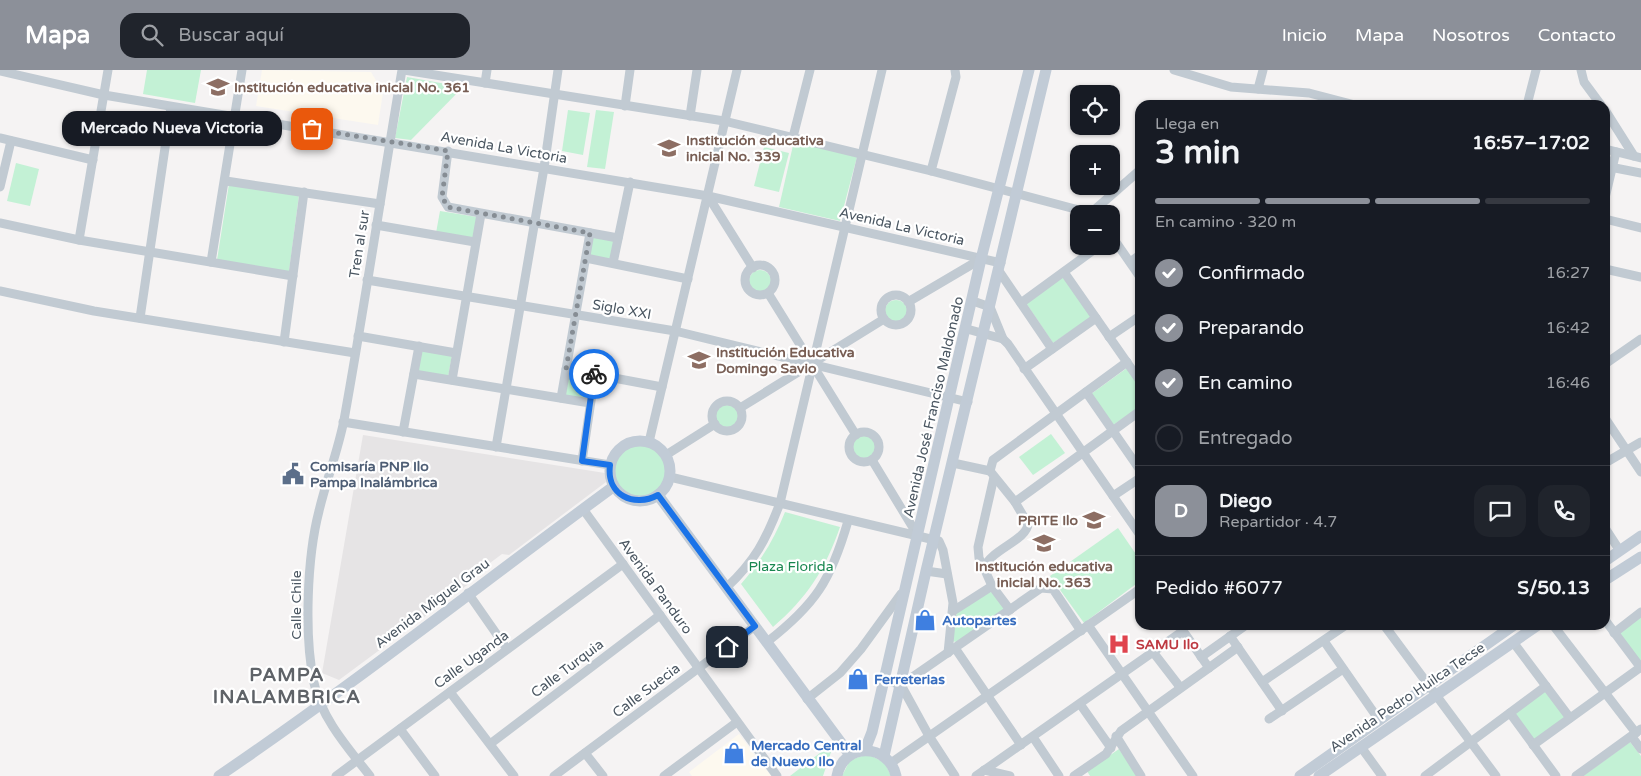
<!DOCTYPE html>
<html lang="es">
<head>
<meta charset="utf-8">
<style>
  :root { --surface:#171b24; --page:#20242c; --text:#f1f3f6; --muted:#9ea1a6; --line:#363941; --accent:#8c9099 }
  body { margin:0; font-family:"Varela Round",sans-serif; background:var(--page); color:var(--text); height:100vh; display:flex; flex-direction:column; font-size:19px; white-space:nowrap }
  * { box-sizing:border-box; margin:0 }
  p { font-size:16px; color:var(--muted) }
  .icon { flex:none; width:28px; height:28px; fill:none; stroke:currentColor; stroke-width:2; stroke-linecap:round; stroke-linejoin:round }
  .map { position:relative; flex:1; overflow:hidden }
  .drawer { position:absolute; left:1135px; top:30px; width:475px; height:530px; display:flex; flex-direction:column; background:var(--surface); border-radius:15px; box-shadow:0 1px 4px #0004 }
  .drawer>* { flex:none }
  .buttons { position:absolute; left:1070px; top:15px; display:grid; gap:10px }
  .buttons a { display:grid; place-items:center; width:50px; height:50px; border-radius:10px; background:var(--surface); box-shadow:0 1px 4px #0004; font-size:25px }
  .pin { position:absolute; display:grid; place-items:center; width:42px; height:42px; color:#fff; margin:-21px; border-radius:10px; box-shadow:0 2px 8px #0006 }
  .courier { position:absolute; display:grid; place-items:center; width:50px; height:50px; margin:-25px; border:4px solid #1a73e8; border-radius:50%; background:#fff; color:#222; box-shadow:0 1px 6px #0007 }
  .bubble { position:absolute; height:35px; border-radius:15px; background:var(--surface); box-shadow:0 1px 4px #0004; font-size:16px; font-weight:700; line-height:35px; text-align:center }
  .overview em { font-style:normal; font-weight:700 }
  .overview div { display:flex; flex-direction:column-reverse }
  .overview { display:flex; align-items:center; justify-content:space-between; height:85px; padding:0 20px }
  h1 { font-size:32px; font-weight:700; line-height:38px }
  .bar { display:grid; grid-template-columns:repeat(4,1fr); gap:8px 5px; align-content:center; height:60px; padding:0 20px }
  .bar i { height:6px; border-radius:4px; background:var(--line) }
  .bar .selected { background:var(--accent) }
  .bar p { grid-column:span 4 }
  .line { display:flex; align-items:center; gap:12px; padding:0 20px; border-top:1px solid var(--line) }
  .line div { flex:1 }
  .round { display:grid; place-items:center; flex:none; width:52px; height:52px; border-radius:15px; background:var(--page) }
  ol { padding:0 20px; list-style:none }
  li { display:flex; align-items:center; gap:15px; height:55px }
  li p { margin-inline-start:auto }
  li .icon { padding:5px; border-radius:50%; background:var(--accent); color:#fff; stroke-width:4 }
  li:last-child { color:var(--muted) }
  li i { width:28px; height:28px; border:2px solid var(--line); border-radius:50% }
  header { display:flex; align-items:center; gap:30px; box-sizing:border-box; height:70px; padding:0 25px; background:var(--accent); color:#fff }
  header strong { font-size:24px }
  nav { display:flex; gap:28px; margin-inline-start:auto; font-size:18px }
  .search { width:350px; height:45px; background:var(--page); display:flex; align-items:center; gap:12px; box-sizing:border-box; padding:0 18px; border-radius:15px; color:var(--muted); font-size:19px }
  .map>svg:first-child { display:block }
  .commercial { fill:#fdf9ef }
  .education { fill:#e6e4e5 }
  .green { fill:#c3f1d5 }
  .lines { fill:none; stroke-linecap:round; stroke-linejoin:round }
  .street { stroke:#c1cad2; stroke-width:9 }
  .secondary { stroke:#c1cbd6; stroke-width:11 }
  .done { stroke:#868d94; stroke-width:5; stroke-dasharray:0 9 }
  .route { stroke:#1a73e8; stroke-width:6 }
  .labels { text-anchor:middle; stroke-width:4.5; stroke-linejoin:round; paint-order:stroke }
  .education-label { font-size:14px; font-weight:bold; fill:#785e54; stroke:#fff; text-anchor:start }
  .street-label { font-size:14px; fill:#4a5661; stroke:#fff }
  .service-label { font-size:14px; font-weight:bold; fill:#4e5e75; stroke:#fff; text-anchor:start }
  .park-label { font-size:14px; fill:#17864f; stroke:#fff }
  .shop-label { font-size:14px; font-weight:bold; fill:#366cbe; stroke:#fff; text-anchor:start }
  .health-label { font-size:14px; font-weight:bold; fill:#be3a42; stroke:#fff; text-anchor:start }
  .district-label { font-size:19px; font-weight:bold; letter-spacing:1px; fill:#5f6368; stroke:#fff }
</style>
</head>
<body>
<header>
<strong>Mapa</strong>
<div class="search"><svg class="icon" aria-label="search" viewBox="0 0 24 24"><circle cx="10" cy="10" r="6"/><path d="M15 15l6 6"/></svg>Buscar aquí</div>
<nav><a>Inicio</a><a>Mapa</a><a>Nosotros</a><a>Contacto</a></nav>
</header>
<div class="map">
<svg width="1641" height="706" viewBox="0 0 1641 706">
  <rect width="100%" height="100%" fill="#f5f3f3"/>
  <g class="commercial">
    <path d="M262,0L371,2L383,22L378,55L256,36Z"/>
    <path d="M739,664L771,706H692L689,702Z"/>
  </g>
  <path class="education" d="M363,365L605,403L606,412L509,485L502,484L470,508V513L339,610L322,603Z"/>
  <g class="green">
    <path d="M147,0H201L195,33L143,24Z"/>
    <path d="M407,7L463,17L411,70L395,68Z"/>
    <path d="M568,40L590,43L583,85L562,81Z"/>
    <path d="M596,40L614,42L605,99L587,97Z"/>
    <path d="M794,71L857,87L840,151L779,137Z"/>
    <path d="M764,77L789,83L779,122L754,116Z"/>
    <path d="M16,93L39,99L30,136L7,131Z"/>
    <path d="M229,114L299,125L289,202L217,190Z"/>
    <path d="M440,141L477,147L474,169L436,163Z"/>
    <path d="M592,165L614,169L611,190L588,187Z"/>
    <circle cx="760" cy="211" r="11"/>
    <path d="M1063,206L1091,247L1053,273L1026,233Z"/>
    <circle cx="896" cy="241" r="11"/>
    <path d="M421,279L452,285L448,307L417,301Z"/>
    <path d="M1127,298L1140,316V337L1113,355L1091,324Z"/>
    <path d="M568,303L591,307L587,329L563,325Z"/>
    <circle cx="727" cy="346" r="11"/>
    <path d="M1051,364L1065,383L1033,405L1019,387Z"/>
    <circle cx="864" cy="377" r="11"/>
    <circle cx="639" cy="401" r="27"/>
    <path d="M785,442L840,457C825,500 807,528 773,557L741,514C760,492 774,470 785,442Z"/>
    <path d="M1118,458L1140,490V511L1084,553L1050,506Z"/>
    <path d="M990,522L994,523L1005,539L957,572L950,571L957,542Z"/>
    <path d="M1641,546V594L1618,563Z"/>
    <path d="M1545,619L1566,646L1534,671L1512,642Z"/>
    <path d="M1630,672L1641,686V706H1583Z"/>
    <path d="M829,676L832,679L823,706H790Z"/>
    <path d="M1119,679L1137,706H1090L1087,701Z"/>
    <path d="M868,684L885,693L891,706H842L850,690Z"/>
  </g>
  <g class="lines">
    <g class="street">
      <path d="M404,0L724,51L931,101L1094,144"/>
      <path d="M1174,0L1231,17L1309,23L1355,35"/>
      <path d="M1581,0L1584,12L1601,35"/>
      <path d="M0,1L104,25L708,126L1001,193"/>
      <path d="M485,13L487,0"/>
      <path d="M1258,19L1263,0"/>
      <path d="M1527,35L1536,0"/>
      <path d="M625,36L630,0"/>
      <path d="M1605,40L1634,86"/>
      <path d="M690,46L697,0"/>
      <path d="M793,67L810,0"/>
      <path d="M0,68L93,90"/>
      <path d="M1605,79L1641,88"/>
      <path d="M448,81L442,127L448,137L618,168"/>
      <path d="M1605,96L1641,103"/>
      <path d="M931,101L956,7L955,0"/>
      <path d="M226,111L380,134"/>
      <path d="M0,117L11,71"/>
      <path d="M708,126L753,198"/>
      <path d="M1605,128L1616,82"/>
      <path d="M1092,142L1140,100"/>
      <path d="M1605,149L1641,158"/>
      <path d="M0,153L79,170L293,206"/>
      <path d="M376,155L475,172"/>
      <path d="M1111,165L1140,207"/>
      <path d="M79,170L108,0"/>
      <path d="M586,188L688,209"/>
      <path d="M211,192L242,0"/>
      <path d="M1130,192L1140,185"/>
      <path d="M613,193L630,112"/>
      <circle cx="760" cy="210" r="15"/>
      <path d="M1605,199L1641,207"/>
      <path d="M999,201L1052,279"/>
      <path d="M1064,202L1140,311"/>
      <path d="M367,210L675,261L968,332"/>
      <path d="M0,221L94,241L355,283"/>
      <path d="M768,223L856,365"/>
      <circle cx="896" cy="240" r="15"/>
      <path d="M973,231L990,237L1003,269"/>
      <path d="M908,232L981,189"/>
      <path d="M1021,233L1099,176"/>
      <path d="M140,248L171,37"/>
      <path d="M967,259L1003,269L1008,274L1140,465"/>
      <path d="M358,266L456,283"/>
      <path d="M1109,267L1140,246"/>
      <path d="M284,272L304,122"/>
      <path d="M1605,294L1641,269"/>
      <path d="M566,299L662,317"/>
      <path d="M1024,299L1096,248"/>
      <path d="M414,304L590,333"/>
      <path d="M452,310L481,144"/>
      <path d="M1086,322L1140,400"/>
      <path d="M561,328L590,163"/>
      <circle cx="727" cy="346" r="15"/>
      <path d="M740,338L884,249"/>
      <path d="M1605,348L1641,402"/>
      <path d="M343,352L610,395"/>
      <path d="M403,362L419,276"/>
      <circle cx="864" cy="377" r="15"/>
      <path d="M649,372L737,0"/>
      <path d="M496,377L544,98L558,0"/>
      <path d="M666,385L715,354"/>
      <path d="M872,390L918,466"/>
      <path d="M582,391L595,304"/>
      <path d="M953,393L990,401"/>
      <path d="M1605,393L1641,372"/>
      <path d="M670,407L939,471L943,480L953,533L948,583"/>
      <path d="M1113,426L1140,408"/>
      <path d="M1015,432L1140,341"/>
      <path d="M583,439L777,706"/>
      <path d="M1605,458L1620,481"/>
      <path d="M984,498L979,488L978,477L994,407"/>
      <path d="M926,501L947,504"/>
      <path d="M726,518C755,491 766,470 780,433L882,0"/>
      <path d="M468,523L507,579"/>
      <path d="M1010,540L992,516L984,498C990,480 1027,470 1028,454L1015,432L990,401L993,390L1127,292"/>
      <path d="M953,541L992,516"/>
      <path d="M1605,550L1641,598"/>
      <path d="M1088,555L1193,706"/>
      <path d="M1179,555L1209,598"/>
      <path d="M1384,555L1496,706"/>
      <path d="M1553,555L1636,663"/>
      <path d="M1614,563L1641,542"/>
      <path d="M1230,566L1282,641"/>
      <path d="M1324,571L1379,650"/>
      <path d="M767,572C816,534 831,510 848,451"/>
      <path d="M1513,572L1570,648"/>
      <path d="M955,578L1021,675"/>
      <path d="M1153,582L1180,617"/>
      <path d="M1201,587L1246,555"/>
      <path d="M885,610L901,615L929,666L955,706"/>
      <path d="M1262,612L1346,555"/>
      <path d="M901,615L1041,518L1053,519L1081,561"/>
      <path d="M450,622L514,706"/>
      <path d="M807,629L840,603L861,579L901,524"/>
      <path d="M1080,634L1111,678"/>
      <path d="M1510,643L1556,706"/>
      <path d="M1269,649L1343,599"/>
      <path d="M400,659L435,706"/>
      <path d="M1116,666L1141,706"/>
      <path d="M1033,667L1059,706"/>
      <path d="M1632,667L1641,679"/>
      <path d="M490,674L660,545"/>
      <path d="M1533,675L1641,597"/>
      <path d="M1361,677L1382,706"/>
      <path d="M585,683L603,706"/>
      <path d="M891,693L1140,519"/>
      <path d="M984,700L1010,706"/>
      <path d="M336,706L623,494"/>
      <path d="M370,706C349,679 321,648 314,613C304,566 307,487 319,441C326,411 338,381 344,350C365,234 382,117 402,0"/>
      <path d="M554,706L755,556"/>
      <path d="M664,706L737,652"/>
      <path d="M976,706L1183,561"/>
      <path d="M1074,706L1106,684L1121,661L1238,577"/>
      <path d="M1425,706L1546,616"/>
      <path d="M1576,706L1641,659"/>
    </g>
    <g class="secondary">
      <circle cx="640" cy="401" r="30"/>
      <path d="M658,425L850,685"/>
      <path d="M1605,491L1641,466"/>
      <path d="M1605,510L1641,487"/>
      <path d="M865,680L872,662L981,189L1029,0"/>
      <path d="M884,686L926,501L1046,0"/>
      <path d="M219,706C354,614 482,513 613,417"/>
      <path d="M837,706C843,672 889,673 896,706"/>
      <path d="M1300,706L1514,555"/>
      <path d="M1319,706L1538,555"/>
    </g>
  </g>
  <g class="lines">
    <path class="done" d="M312,59L448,81L442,127L448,137L590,163L566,299L594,304"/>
    <path class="route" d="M594,304L582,391L610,395C606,425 634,438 658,425L755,556L727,577"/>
  </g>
  <defs>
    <g id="school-bare" transform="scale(1.725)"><path d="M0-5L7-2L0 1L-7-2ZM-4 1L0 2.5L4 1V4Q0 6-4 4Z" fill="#8d6e63" stroke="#fff" stroke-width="2.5" paint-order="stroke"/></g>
    <g id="civic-bare" transform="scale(1.725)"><path d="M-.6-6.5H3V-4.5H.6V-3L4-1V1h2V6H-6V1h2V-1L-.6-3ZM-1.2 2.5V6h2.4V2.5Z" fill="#5c6f8a" stroke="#fff" stroke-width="2.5" paint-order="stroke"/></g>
    <g id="shop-bare" transform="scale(1.725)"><path d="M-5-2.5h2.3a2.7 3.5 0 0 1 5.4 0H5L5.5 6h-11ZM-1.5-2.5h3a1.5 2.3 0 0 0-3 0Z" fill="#3f7fe0" stroke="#fff" stroke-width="2.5" paint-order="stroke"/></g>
    <g id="hospital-bare" transform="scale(1.725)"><path d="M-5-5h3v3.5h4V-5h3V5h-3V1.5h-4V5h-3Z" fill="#e0444e" stroke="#fff" stroke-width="2.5" paint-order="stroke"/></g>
  </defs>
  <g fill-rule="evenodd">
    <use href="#school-bare" x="218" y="17"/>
    <use href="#school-bare" x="669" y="78"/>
    <use href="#school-bare" x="699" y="290"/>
    <use href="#civic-bare" x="293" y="404"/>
    <use href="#school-bare" x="1094" y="450"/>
    <use href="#school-bare" x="1044" y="473"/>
    <use href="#shop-bare" x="925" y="550"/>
    <use href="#hospital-bare" x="1119" y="574"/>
    <use href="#shop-bare" x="858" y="609"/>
    <use href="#shop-bare" x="734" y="683"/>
  </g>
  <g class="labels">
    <g class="education-label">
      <text x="234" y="22">Institución educativa inicial No. 361</text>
      <text x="686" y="75">Institución educativa<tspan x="686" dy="16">inicial No. 339</tspan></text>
      <text x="716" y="287">Institución Educativa<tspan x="716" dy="16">Domingo Savio</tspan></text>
      <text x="1078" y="455" text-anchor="end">PRITE Ilo</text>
      <text x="1044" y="501" text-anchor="middle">Institución educativa<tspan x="1044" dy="16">inicial No. 363</tspan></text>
    </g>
    <g class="street-label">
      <text transform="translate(504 77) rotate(10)" y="5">Avenida La Victoria</text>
      <text transform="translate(902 156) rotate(13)" y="5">Avenida La Victoria</text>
      <text transform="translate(359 174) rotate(-81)" y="5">Tren al sur</text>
      <text transform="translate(622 239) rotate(10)" y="5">Siglo XXI</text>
      <text transform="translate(933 337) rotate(-77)" y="5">Avenida José Franciso Maldonado</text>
      <text transform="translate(656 516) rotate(54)" y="5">Avenida Panduro</text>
      <text transform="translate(432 533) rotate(-37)" y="5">Avenida Miguel Grau</text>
      <text transform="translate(296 535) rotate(-90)" y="5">Calle Chile</text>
      <text transform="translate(471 589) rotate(-36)" y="5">Calle Uganda</text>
      <text transform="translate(567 598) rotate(-37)" y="5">Calle Turquia</text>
      <text transform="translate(646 620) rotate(-37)" y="5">Calle Suecia</text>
      <text transform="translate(1407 627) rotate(-34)" y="5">Avenida Pedro Huilca Tecse</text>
    </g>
    <g class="service-label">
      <text x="310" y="401">Comisaría PNP Ilo<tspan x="310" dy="16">Pampa Inalámbrica</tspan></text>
    </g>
    <g class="park-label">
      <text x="791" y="501">Plaza Florida</text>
    </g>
    <g class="shop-label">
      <text x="942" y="555">Autopartes</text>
      <text x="874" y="614">Ferreterias</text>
      <text x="751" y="680">Mercado Central<tspan x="751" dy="16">de Nuevo Ilo</tspan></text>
    </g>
    <g class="health-label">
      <text x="1136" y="579">SAMU Ilo</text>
    </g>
    <g class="district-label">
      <text x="287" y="611">PAMPA<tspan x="287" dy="22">INALAMBRICA</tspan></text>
    </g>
  </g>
</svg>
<div class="buttons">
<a><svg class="icon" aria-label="locate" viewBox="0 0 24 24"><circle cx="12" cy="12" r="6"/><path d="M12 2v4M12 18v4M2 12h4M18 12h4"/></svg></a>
<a>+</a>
<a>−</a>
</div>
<div class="pin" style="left:312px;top:59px;background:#ea580c"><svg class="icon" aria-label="bag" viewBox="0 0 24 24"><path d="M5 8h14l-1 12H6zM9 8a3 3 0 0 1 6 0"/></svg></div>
<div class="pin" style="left:727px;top:577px;background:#1f2937"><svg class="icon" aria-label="home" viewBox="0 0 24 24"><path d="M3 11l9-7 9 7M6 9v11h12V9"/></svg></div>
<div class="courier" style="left:594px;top:304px"><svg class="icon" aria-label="bike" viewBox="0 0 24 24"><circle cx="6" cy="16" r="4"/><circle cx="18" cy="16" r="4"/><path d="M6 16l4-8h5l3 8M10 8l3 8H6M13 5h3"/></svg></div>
<div class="bubble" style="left:62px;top:41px;width:220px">Mercado Nueva Victoria</div>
<section class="drawer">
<div class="overview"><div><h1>3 min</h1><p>Llega en</p></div><em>16:57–17:02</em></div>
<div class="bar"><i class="selected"></i><i class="selected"></i><i class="selected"></i><i></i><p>En camino · 320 m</p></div>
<ol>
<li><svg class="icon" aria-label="check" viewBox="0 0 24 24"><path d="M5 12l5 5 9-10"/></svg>Confirmado<p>16:27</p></li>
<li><svg class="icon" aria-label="check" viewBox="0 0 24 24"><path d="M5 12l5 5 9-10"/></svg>Preparando<p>16:42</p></li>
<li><svg class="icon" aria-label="check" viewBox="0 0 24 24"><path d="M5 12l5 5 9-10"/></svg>En camino<p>16:46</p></li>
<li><i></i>Entregado</li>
</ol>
<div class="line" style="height:90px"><b class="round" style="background:var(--accent);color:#fff">D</b><div><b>Diego</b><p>Repartidor · 4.7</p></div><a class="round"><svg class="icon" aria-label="chat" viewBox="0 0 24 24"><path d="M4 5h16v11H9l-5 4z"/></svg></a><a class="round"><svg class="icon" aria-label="phone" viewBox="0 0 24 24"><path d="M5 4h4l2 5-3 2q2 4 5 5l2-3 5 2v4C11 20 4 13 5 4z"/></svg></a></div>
<div class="line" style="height:65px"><div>Pedido #6077</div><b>S/50.13</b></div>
</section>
</div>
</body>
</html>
